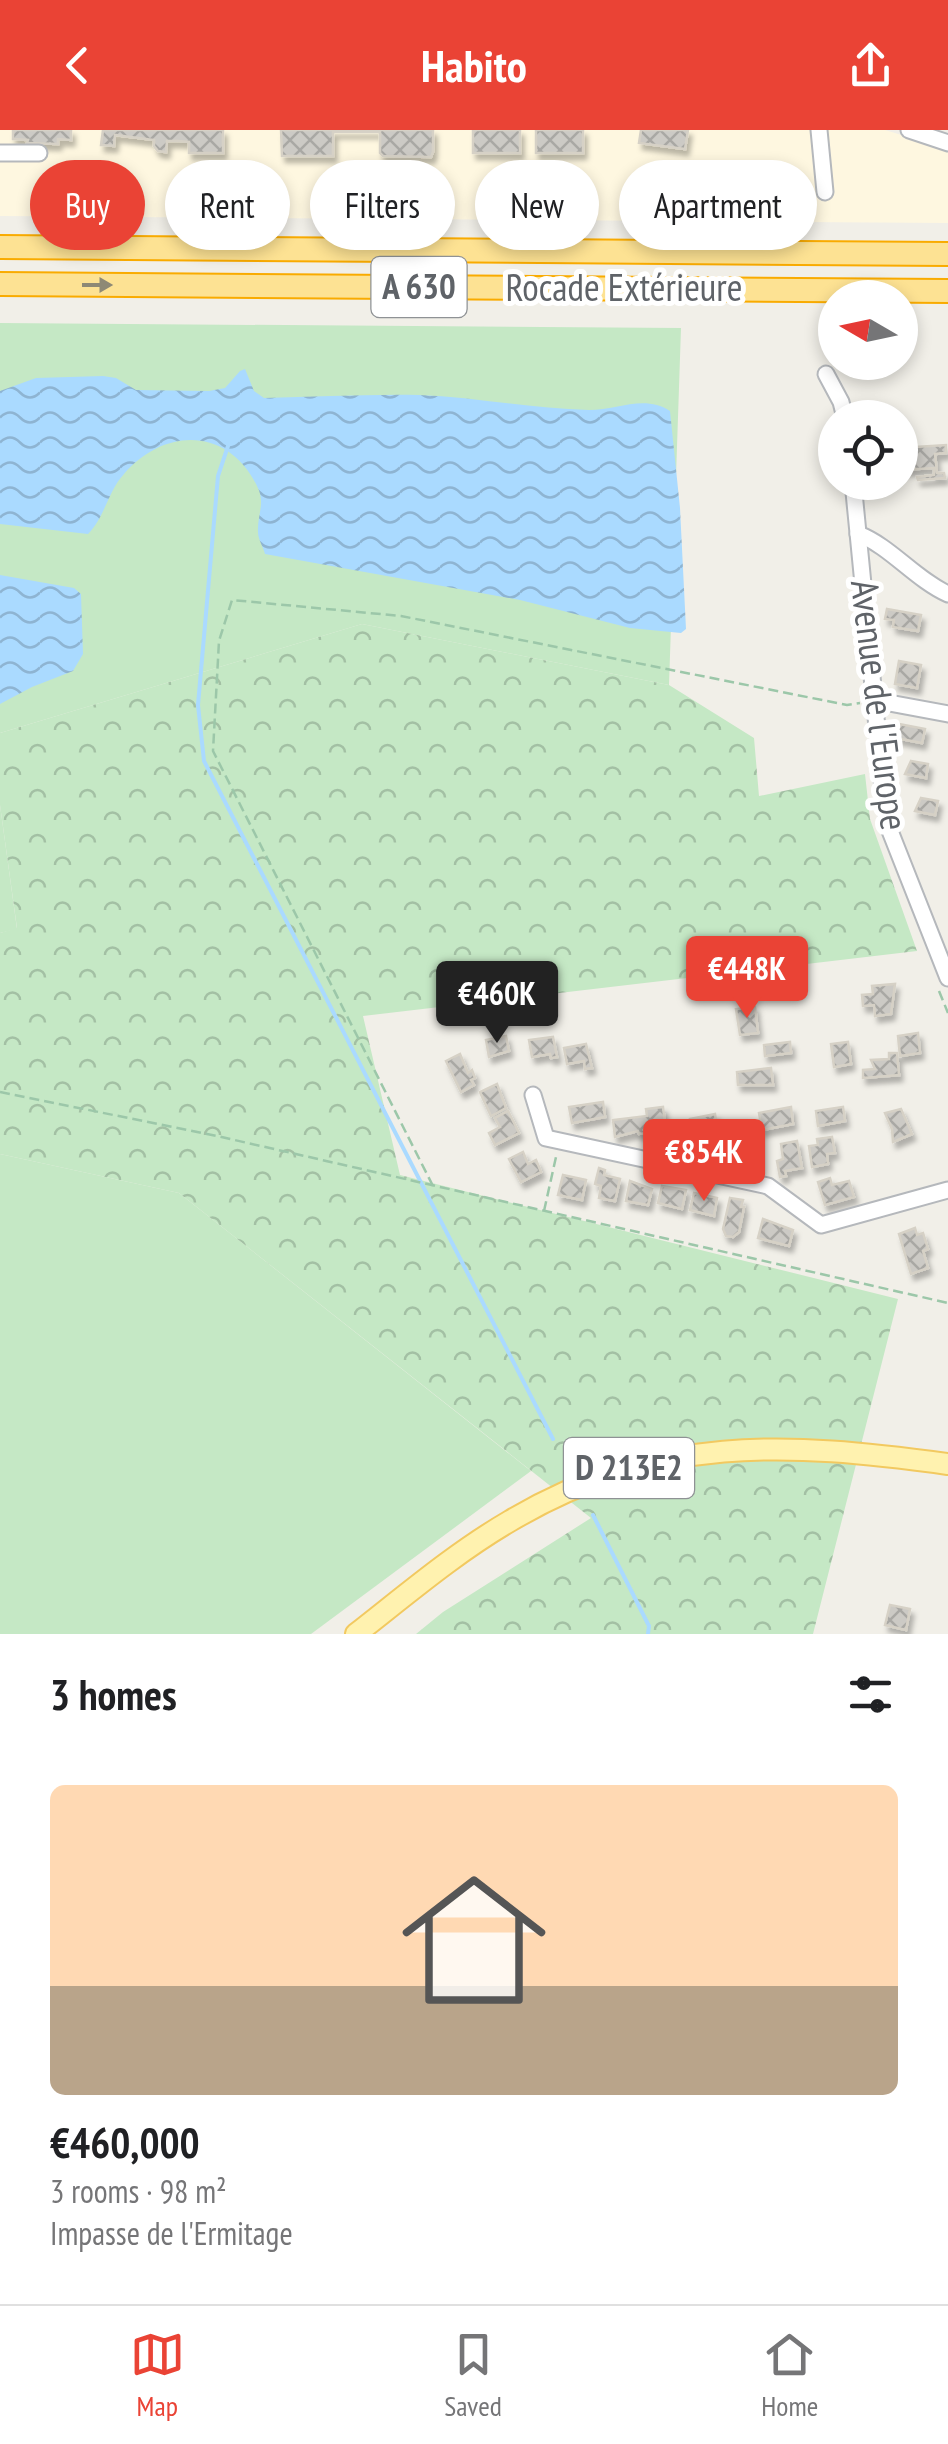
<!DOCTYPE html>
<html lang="en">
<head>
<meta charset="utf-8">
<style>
	body { margin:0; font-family:"PT Sans Narrow",sans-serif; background:#f6f6f6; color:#202124; height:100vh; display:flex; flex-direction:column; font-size:38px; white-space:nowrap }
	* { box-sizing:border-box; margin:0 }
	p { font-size:32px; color:#757577 }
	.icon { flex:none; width:55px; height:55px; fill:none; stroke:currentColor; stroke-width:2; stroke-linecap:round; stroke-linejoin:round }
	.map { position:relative; height:1504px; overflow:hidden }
	.drawer { display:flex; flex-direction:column; background:#fff; flex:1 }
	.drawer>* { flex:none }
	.hud { position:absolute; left:30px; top:30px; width:890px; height:90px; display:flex; gap:20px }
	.needle { width:65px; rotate:279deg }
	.buttons { position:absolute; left:818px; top:150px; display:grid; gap:20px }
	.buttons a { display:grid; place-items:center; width:100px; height:100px; border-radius:50%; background:#fff; box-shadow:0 5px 15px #0003; font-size:50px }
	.price { position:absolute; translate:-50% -85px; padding:0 22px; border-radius:10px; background:#ea4335; color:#fff; font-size:32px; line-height:65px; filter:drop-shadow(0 2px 5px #0008) }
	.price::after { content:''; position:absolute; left:50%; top:60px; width:30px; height:22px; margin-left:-15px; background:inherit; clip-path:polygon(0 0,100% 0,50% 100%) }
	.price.current { background:#222; color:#fff }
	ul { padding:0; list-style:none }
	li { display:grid; align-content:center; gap:20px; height:530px; padding:0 50px }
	li span { display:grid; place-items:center; height:310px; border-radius:15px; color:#555 }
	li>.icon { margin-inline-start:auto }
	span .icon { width:180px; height:180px; fill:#fffc; stroke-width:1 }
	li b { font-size:42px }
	h2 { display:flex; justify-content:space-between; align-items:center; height:120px; padding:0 50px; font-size:42px }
	.chip { padding:0 35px; border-radius:45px; background:#fff; box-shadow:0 5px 15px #0003; font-size:35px; line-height:90px }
	.chip.current { background:#ea4335; color:#fff }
	header { display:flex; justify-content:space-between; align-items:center; height:130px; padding:0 50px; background:#ea4335; color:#fff; font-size:45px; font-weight:700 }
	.tabs { display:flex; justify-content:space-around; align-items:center; height:140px; border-top:2px solid #e0e0e0; background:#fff; font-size:28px; color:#757577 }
	.tabs a { display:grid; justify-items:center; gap:5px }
	.tabs .current { color:#ea4335 }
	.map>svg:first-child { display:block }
	.commercial { fill:#fef7e0 }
	.green { fill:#c5e8c5 }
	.forest { fill:url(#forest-crowns) }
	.water { fill:url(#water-waves) }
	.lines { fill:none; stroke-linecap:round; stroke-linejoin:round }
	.stream { stroke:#aadaff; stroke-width:4 }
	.building { fill:url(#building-cross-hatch); stroke:#d6d1c6; stroke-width:2.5; filter:url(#shadow) }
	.minor-casing { stroke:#b5b8bc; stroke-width:19 }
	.major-casing { stroke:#f2c960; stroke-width:24 }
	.highway-casing { stroke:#f9ab00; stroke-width:26 }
	.path { stroke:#9cc7a9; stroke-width:2.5; stroke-dasharray:10 5; stroke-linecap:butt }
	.minor { stroke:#fff; stroke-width:15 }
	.major { stroke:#fff2af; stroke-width:20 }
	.highway { stroke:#fde293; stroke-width:22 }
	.oneway { fill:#8e8975 }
	.labels { text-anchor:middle; stroke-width:10; stroke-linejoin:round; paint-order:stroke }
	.shield { fill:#fff; stroke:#8f9295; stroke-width:2.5 }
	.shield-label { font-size:35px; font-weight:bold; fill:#5f6368 }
	.street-label { font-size:38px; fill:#5f6368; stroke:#fff }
</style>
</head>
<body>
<header><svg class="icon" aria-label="back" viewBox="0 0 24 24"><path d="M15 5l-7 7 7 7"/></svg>Habito<svg class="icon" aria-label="share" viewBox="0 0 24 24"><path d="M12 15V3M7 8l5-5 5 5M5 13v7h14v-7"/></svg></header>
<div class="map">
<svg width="948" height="1504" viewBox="0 0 948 1504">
	<defs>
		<pattern id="forest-crowns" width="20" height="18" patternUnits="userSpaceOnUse" patternTransform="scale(2.5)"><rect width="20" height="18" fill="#c5e8c5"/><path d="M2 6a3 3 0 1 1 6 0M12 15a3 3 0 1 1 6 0" fill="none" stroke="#a3c0a4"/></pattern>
		<pattern id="water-waves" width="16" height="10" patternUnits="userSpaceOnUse" patternTransform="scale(2.5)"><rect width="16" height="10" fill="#aadaff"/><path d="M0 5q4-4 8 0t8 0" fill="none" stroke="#8eb4d2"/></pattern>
		<pattern id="building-cross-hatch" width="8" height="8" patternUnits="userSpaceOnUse" patternTransform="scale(2.5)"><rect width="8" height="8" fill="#cccac5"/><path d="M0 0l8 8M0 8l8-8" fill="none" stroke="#a9a8a4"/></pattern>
		<filter id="shadow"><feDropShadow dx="3.5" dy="6" stdDeviation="2.5" flood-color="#0004"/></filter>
	</defs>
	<rect width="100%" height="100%" fill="#f1efe8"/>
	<polygon class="commercial" points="0,0 885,0 948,19 948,93 0,86"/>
	<g class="green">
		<polygon points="0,193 681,198 669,555 362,494 0,603"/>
		<polygon points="0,675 17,799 0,803"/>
		<polygon points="0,1024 179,1063 531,1341 311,1504 0,1504"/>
	</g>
	<polygon class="forest" points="362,494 669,555 754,608 759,666 865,644 870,689 917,821 363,886 400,1045 898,1169 813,1504 416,1504 443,1482 591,1388 179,1063 0,1024 0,803 17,798 0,675 0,603"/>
	<g class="water">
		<path d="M245 239 254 261 264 268C316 267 368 264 419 265 476 267 532 279 589 280 617 280 645 264 670 281L680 378 686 499 681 503 630 498 520 470 265 424C263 417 258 409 258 402 257 385 266 373 257 356 228 297 165 297 124 344 108 361 105 387 88 404L0 394V261L36 248 103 246 116 248 136 260 209 261 225 258 240 241Z"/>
		<polygon points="0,445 74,458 81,464 83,524 73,541 32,557 0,574"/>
	</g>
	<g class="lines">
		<g class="stream">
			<polyline points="228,316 218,346 198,575 204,631 553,1309"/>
			<polyline points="593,1385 649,1496 648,1504"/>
		</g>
	</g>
	<g class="building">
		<polygon points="13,0 71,0 71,10 58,9 58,14 27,13 28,10 13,9"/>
		<polygon points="103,0 223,0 223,23 189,23 189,12 178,11 167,11 166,22 158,21 154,16 154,10 115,5 114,16 101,15"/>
		<polygon points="281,0 433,0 433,22 431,27 383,26 380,23 380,2 333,2 333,26 282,26"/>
		<rect x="473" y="0" width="47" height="23"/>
		<rect x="536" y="0" width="47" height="23"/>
		<polygon points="641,0 688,0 685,19 639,13"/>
		<polygon points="946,315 946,323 935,324 937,343 944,343 945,348 918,350 917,347 934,345 934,338 900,340 900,318"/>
		<polygon points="887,479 921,485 918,501 893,497 894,490 885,489"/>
		<polygon points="899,531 921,535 917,558 895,554"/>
		<polygon points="899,594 925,599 922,613 896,608"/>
		<polygon points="911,631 928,634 926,648 905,644"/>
		<polygon points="921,668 938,671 935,685 915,681"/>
		<polygon points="895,854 891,884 875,886 874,875 863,876 862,865 873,864 872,856"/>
		<polygon points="755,877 758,903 740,905 736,879"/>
		<polygon points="918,903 920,923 900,926 898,906"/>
		<polygon points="506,906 509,921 489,927 486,910"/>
		<polygon points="553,907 557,927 551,928 550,924 532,927 529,910"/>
		<polygon points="790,912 791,923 765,926 764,915"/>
		<polygon points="848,912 851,934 834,937 831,914"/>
		<polygon points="586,914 592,938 585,939 584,931 567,934 564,918"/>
		<polygon points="889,923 897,923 899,945 863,948 863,940 875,939 871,930 889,929"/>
		<polygon points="460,924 468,943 472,940 475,948 471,950 474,955 461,962 446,931"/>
		<polygon points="771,938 773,955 738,955 737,942"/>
		<polygon points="497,954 506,978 491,986 480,962"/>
		<polygon points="603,972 605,987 572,993 569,977"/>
		<polygon points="663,977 666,1001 639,1004 638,1001 615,1007 613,990 647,986 646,979"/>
		<polygon points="791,977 793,994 762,1000 759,983"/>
		<polygon points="843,977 845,991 818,996 816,981"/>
		<polygon points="901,979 912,1004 893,1012 892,999 885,983"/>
		<polygon points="508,981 519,1003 495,1015 489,1003 500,997 495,988"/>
		<polygon points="715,984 720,1014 710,1016 708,1003 693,1006 690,989"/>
		<polygon points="743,1002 745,1011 753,1010 756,1028 731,1032 727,1005"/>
		<polygon points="832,1007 835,1023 827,1024 828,1034 812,1037 809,1016 818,1015 817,1009"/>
		<polygon points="797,1011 802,1038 785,1041 786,1046 780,1047 777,1031 783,1029 781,1014"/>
		<polygon points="523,1022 528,1034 536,1030 541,1042 521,1052 509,1029"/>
		<polygon points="599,1038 605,1040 604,1045 620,1049 615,1071 599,1068 601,1056 595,1054"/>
		<polygon points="563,1045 586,1050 582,1070 558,1065"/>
		<polygon points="830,1048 832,1055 849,1051 854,1067 825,1075 818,1052"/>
		<polygon points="630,1051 652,1059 648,1075 626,1071"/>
		<polygon points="662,1056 686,1060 682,1079 658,1073"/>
		<polygon points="694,1063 717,1068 714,1086 690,1080"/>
		<polygon points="730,1068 743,1070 741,1077 744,1077 739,1102 733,1107 726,1106 723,1099"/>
		<polygon points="763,1089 793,1100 789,1116 758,1108"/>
		<polygon points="915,1098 917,1105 923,1103 928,1119 923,1121 928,1138 911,1144 899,1104"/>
		<polygon points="890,1475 910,1479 906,1500 885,1495"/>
	</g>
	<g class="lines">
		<g class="minor-casing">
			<g id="minor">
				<polyline points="819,0 825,62"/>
				<polyline points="909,0 948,13"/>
				<polyline points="0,23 39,23"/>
				<polyline points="826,244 841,272 845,288"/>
				<polyline points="853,352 884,669 890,701 948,848"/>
				<path d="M858 404C890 416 915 449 948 464"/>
				<polyline points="873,570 948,584"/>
				<polyline points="533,965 546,1008 768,1056 821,1095 948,1060"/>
			</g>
		</g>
		<g class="major-casing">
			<path id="major" d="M356 1504C406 1465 455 1423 510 1391 657 1304 786 1312 948 1334"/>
		</g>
		<g class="highway-casing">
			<g id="highway">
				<polyline points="0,117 948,124"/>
				<polyline points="0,154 948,161"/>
			</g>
		</g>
		<g class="path">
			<polyline points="939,861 948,883"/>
			<polyline points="0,962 217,1006 948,1173"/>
			<polyline points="433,1056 213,621 219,511 232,470 401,486 847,575 860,573"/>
			<polyline points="544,1081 556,1027"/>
		</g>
		<use href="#minor" class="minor"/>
		<use href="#major" class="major"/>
		<use href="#highway" class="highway"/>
	</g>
	<defs><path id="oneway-solid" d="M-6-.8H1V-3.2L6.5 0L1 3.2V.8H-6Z" transform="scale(2.5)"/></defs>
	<use class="oneway" href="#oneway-solid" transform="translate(97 155)"/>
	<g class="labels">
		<g class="shield">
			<rect x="371.5" y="127" width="95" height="60" rx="8"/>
			<rect x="564" y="1308" width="130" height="60" rx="8"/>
		</g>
		<g class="shield-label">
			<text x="419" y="169">A 630</text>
			<text x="629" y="1350">D 213E2</text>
		</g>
		<g class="street-label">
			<text x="624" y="171">Rocade Extérieure</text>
			<text transform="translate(879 575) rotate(83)" y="13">Avenue de l'Europe</text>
		</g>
	</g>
</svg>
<div class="buttons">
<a><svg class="needle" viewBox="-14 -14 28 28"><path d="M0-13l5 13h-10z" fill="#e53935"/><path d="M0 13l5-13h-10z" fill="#757577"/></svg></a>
<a><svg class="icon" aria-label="locate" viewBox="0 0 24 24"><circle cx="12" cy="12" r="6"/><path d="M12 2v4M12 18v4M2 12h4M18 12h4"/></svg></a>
</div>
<b class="price" style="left:747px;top:891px">€448K</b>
<b class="price current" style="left:497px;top:916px">€460K</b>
<b class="price" style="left:704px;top:1074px">€854K</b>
<div class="hud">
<a class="chip current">Buy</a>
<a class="chip">Rent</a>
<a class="chip">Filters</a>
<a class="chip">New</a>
<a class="chip">Apartment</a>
</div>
</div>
<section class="drawer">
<h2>3 homes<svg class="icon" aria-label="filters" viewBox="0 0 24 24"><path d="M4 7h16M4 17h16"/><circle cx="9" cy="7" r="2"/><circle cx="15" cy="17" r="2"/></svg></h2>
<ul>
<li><span style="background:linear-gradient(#ffd9b3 65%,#b9a48a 0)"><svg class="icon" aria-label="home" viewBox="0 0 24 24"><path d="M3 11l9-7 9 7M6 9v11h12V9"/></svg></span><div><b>€460,000</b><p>3 rooms · 98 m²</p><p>Impasse de l'Ermitage</p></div></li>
</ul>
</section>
<nav class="tabs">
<a class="current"><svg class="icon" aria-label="map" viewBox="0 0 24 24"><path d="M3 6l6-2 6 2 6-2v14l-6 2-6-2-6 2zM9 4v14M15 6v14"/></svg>Map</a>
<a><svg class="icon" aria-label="saved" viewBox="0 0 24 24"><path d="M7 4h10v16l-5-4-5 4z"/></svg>Saved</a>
<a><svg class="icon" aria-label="home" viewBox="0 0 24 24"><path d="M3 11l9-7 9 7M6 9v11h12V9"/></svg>Home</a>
</nav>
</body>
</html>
